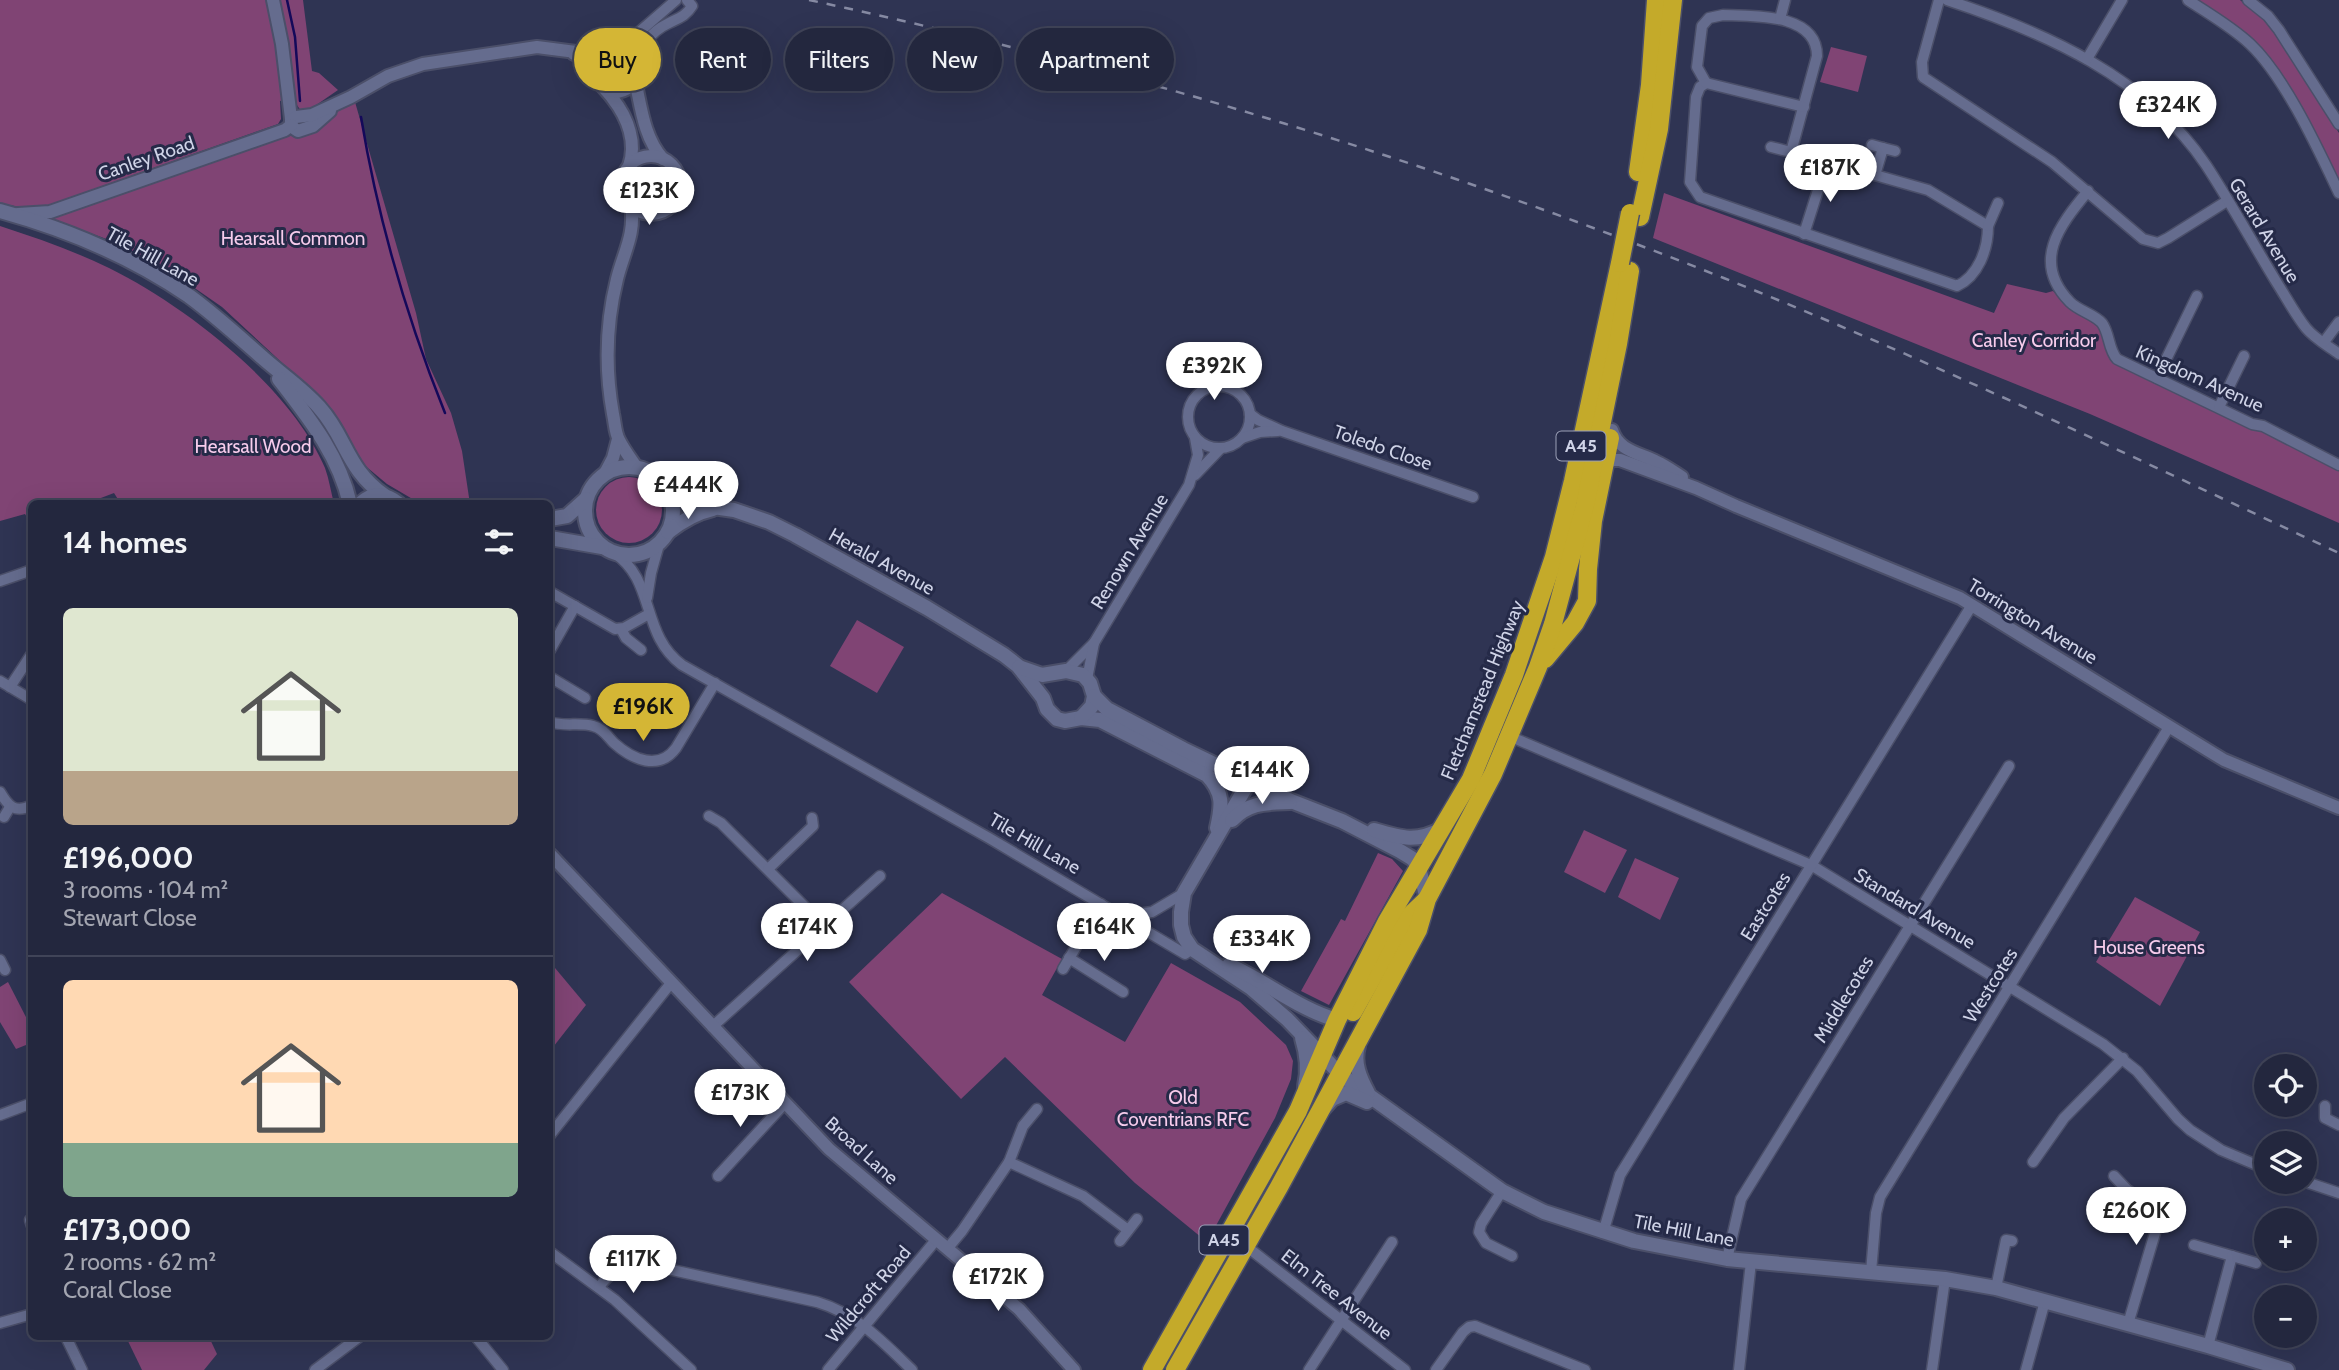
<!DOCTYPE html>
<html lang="en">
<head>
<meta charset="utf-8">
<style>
	body { margin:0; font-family:Cabin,sans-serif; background:#2f3349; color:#f1f3f6; height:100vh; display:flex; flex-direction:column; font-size:26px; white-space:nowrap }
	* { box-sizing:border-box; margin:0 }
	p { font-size:23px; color:#a3a5b0 }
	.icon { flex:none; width:38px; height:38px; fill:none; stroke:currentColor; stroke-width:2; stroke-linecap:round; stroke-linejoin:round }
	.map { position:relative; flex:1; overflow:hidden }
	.details { position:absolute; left:28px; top:500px; width:525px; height:840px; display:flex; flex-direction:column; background:#23273e; border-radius:10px; box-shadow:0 7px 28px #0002,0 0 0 2px #404458 }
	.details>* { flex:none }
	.top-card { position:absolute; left:574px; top:28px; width:665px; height:63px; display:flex; gap:14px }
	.controls { position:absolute; left:2254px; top:1054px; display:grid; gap:14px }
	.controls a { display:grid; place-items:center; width:63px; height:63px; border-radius:50%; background:#23273e; box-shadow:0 7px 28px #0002,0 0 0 2px #404458; font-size:35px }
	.price { position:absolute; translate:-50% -60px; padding:0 16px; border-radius:24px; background:#fff; color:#222; font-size:23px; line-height:46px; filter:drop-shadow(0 2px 4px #0008) }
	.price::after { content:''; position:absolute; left:50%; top:42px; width:21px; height:16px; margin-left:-10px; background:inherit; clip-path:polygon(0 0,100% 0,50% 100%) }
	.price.active { background:#d4b635; color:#111 }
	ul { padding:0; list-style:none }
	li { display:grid; align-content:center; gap:14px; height:371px; padding:0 35px }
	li+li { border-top:2px solid #404458 }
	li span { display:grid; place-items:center; height:217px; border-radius:10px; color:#555 }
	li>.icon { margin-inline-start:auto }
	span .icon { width:126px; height:126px; fill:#fffc; stroke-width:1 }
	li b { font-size:30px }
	h2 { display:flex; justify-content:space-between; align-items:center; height:84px; padding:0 35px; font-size:30px }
	.pill { padding:0 24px; border-radius:32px; background:#23273e; box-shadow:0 7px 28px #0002,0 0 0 2px #404458; font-size:24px; line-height:63px }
	.pill.active { background:#d4b635; color:#111 }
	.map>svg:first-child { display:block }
	.green { fill:#804474 }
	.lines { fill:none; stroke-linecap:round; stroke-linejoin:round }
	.stream { stroke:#14095a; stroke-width:2.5 }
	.minor-casing { stroke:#4b4f69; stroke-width:13 }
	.tertiary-casing { stroke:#4b4f69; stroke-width:16 }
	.secondary-casing { stroke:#4b4f69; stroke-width:18 }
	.trunk-casing { stroke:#4b4f69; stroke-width:21 }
	.minor { stroke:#656c8e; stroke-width:10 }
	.tertiary { stroke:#656c8e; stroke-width:12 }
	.secondary { stroke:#656c8e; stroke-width:14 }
	.trunk { stroke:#c4aa2a; stroke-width:18 }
	.rail { stroke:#868aa3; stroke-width:2.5; stroke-dasharray:9 9; stroke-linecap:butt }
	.trunk-bridge-casing { stroke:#4b4f69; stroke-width:21; stroke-linecap:butt }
	.trunk-bridge { stroke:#c4aa2a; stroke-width:18 }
	.labels { text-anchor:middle; stroke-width:6; stroke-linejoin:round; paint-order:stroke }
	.shield { fill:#252a48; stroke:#9ca0b7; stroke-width:2 }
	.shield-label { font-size:18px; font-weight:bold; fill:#cfd3e7 }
	.street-label { font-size:19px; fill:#cfd3e7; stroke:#252a48 }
	.park-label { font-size:19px; fill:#f7ccec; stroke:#252a48 }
</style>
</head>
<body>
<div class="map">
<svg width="2339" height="1370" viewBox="0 0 2339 1370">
	<rect width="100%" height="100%" fill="#2f3453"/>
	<g class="green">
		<polygon points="0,0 303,0 312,71 319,73 338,90 309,110 301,111 293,99 280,101 281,119 278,124 43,207 29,209 0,203"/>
		<polygon points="2195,0 2240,0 2267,22 2339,133 2339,183 2267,56"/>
		<polygon points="1831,47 1867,56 1858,92 1820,82"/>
		<polygon points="355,102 416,313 426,359 451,413 462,451 470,504 421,504 387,484 363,464 334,417 292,372 222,307 173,273 120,244 52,219 58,215 285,136 309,134 347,104"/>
		<polygon points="1664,193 1994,313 2007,284 2046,293 2053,291 2069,308 2099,327 2110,358 2119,366 2252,428 2262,430 2339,470 2339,523 2090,414 1653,238"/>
		<path d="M0 226C37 238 74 251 109 268 186 306 291 387 325 468 329 479 331 492 334 504H121L114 493 85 504H32L31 524 25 514 0 521Z"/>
		<circle cx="629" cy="510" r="33"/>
		<polygon points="857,620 904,647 877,693 830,666"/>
		<polygon points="1584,830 1627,850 1605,893 1564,872"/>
		<polygon points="1378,853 1392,859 1403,871 1329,1005 1301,991 1341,919 1345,921"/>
		<polygon points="1635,858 1679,878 1660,920 1618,897"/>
		<polygon points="942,893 1062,959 1042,995 1125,1042 1171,963 1240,1002 1286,1045 1293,1061 1291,1079 1275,1118 1207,1242 1135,1183 1005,1057 961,1099 849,982"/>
		<polygon points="2135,897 2200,932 2160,1006 2096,962"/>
		<polygon points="550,962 586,1005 550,1051"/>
		<polygon points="8,982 29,1023 31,1043 16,1049 0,1022 0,987"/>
		<polygon points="126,1337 209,1337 217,1354 204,1370 142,1370"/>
	</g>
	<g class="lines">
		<g class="stream">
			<polyline points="287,0 295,37 300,101"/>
			<path d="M361 117C378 220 406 316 445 413"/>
		</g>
		<g class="minor-casing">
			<g id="minor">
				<polyline points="1939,0 1922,62 1923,77 2052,162 2143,239 2158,243 2168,238 2227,201"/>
				<path d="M1947 0C2044 32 2147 77 2206 165 2231 203 2253 244 2277 283 2286 297 2295 314 2306 328 2314 338 2328 346 2339 354"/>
				<path d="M2188 0C2209 14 2232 27 2250 44 2285 77 2318 149 2339 193"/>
				<polyline points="2248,0 2268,16 2279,30 2339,124"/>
				<path d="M1723 15C1754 16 1817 13 1817 56L1791 152 1826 165 1875 175 1928 190 1988 226C1988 250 1978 276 1957 286L1700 197 1690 182 1696 97 1700 87 1706 83 1697 67 1702 26 1709 18Z"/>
				<polyline points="1780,19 1785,0"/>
				<polyline points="615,53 676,0"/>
				<polyline points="2087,59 2122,0"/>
				<path d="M636 68C641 47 648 33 669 23 679 18 686 16 692 6L687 0"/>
				<polyline points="1706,83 1804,107"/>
				<polyline points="1872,145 1883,148"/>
				<polyline points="1771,147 1791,152"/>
				<polyline points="1875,175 1883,148 1895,151"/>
				<path d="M2088 191C2059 226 2031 262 2070 302 2079 311 2094 314 2102 323 2110 334 2108 349 2117 359L2252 424 2263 426 2339 465"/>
				<polyline points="1988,226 1998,203"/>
				<polyline points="1804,234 1826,165"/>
				<polyline points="2324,342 2339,322"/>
				<polyline points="2157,378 2197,296"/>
				<circle cx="1219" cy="417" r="31"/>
				<polyline points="2219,407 2244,356"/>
				<polyline points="1250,414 1258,420 1282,431 1473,497"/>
				<polyline points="1242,438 1260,432 1278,431"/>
				<polyline points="1195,475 1220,449"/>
				<path d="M614 553C656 580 640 634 682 665L989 838 1185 954 1192 949"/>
				<polyline points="0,581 32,570"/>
				<polyline points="550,592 615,629 624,628 649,614"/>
				<polyline points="647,598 651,573 660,541"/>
				<polyline points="621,629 626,638 641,650"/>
				<polyline points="550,650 575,606"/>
				<polyline points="1066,671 1094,643 1189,485 1198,455 1195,438"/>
				<polyline points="550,677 585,698"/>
				<polyline points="1087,679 1094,643"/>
				<polyline points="0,681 32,700"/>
				<polyline points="10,687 31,655"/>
				<path d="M550 722C564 727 579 722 593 726 603 728 608 737 614 743 633 760 659 771 676 748L715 683"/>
				<polyline points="1509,736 1811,865 2103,1044 2137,1071 2178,1119 2190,1130 2221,1150 2266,1169"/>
				<path d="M0 792C8 806 15 814 32 805"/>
				<polyline points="709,816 721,823 825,927"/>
				<polyline points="4,817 10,807"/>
				<polyline points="768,869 813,826 812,818"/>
				<polyline points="1124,916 1152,912 1184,893"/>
				<polyline points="1069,958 1123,992"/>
				<polyline points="0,960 5,970"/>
				<polyline points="1063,969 1101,904"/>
				<polyline points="712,1027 880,876"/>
				<polyline points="2325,1106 2325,1118 2339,1125"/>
				<polyline points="0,1115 32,1103"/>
				<polyline points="550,1135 671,983"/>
				<polyline points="1009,1162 1023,1126 1037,1109"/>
				<polyline points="2033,1162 2064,1118 2123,1058"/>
				<polyline points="718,1176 785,1103"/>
				<polyline points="2114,1176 2150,1214 2155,1233 2128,1324"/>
				<polyline points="2303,1181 2339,1193"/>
				<polyline points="1502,1191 1481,1224 1479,1232 1486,1243 1512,1256"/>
				<polyline points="2117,1201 2129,1191"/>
				<polyline points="30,1220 32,1226"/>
				<polyline points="1603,1233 1620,1175 1972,605"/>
				<polyline points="1120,1241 1137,1219"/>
				<polyline points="2194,1245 2232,1256 2208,1346"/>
				<polyline points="1246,1246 1405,1370"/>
				<polyline points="947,1249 962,1231 1009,1162 1083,1196 1128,1230"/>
				<polyline points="550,1252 615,1300 691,1370"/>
				<polyline points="2232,1256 2256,1263"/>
				<polyline points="1727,1259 1741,1199 2009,766"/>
				<polyline points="1871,1272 1876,1213 1880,1197 2169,727"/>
				<path d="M599 1287C611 1271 625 1263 645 1264L817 1302C857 1314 883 1342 912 1370"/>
				<polyline points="1996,1288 2006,1240 2012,1241"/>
				<polyline points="0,1323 32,1314"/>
				<polyline points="66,1337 82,1370"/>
				<polyline points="476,1337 503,1370"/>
				<polyline points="315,1370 359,1337"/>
				<polyline points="828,1370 936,1240"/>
				<polyline points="1309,1370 1392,1242"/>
				<polyline points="1436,1370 1463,1332 1469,1327 1475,1326 1585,1370"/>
				<polyline points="1739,1370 1751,1262"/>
				<polyline points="1932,1370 1945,1279"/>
				<polyline points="2026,1370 2045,1301"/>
			</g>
		</g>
		<g class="tertiary-casing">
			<g id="tertiary">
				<polyline points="273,0 282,44 292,127 298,131 313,126 330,111"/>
				<path d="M574 54C588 60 593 69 599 82 603 88 609 93 613 99 628 118 637 143 629 166"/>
				<path d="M598 77 600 63 611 54C640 52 646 86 618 92L606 89"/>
				<path d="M635 80C641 107 644 138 663 159"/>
				<polyline points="291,121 296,117 312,115 351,97 388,76 423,64 537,47 607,56"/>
				<circle cx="651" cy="185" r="29"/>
				<path d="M631 206C636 233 623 254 617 279 606 323 605 370 613 414 615 423 615 433 619 440 624 450 631 459 637 468"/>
				<polyline points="18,214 50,212 285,130 291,125"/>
				<path d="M1612 430C1618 451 1640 453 1657 462 1666 466 1674 472 1682 477"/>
				<polyline points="1605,465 1612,460 1620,460 1696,488 1736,506 1960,598 2224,760 2339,808"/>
				<polyline points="604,475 613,458 618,439"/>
				<polyline points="550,854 829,1149 1019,1309 1074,1370"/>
			</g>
		</g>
		<g class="secondary-casing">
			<g id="secondary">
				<path d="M0 211C66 229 132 257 189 296 215 315 239 337 263 358 281 374 302 388 319 407 347 438 346 469 385 496"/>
				<path d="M279 379C309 418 339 455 350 504"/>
				<circle cx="629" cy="511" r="44"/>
				<path d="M670 495 692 504 734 510 769 522 795 535 927 608 1004 655 1018 666 1043 698 1047 709 1057 719 1065 721 1081 718 1100 720 1207 775C1224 793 1222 806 1217 828"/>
				<path d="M360 504C373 492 386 493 399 504"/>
				<polyline points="550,519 567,516 586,499"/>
				<path d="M668 532C682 521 695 513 713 509"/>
				<polyline points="550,538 602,547"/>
				<polyline points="1019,667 1042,675 1066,671 1083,675 1090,683 1094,696 1092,706 1081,718"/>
				<polyline points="1094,696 1107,709 1183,749 1291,801 1342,821 1400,851 1413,859 1419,868 1427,899"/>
				<polyline points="1250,780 1184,893 1181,912 1181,925 1184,937 1192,949 1251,988 1287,1019 1339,1073 1364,1092 1502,1191 1544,1212 1634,1241 1727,1259 1945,1279 1996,1288 2208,1346 2287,1370"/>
				<path d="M1232 820C1249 802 1266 803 1290 802"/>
				<path d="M1374 830C1401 838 1416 843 1442 829"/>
				<path d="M1229 965C1265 981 1300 1010 1337 1020"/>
				<path d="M1302 1038C1307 1054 1309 1069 1305 1086"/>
				<path d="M1358 1046C1353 1063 1360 1078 1368 1093"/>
				<polyline points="1324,1108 1332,1099 1346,1093 1367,1102"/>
			</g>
		</g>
		<g class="trunk-casing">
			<g id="trunk">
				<polyline points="1638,172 1650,85 1656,0"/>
				<polyline points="1640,217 1659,129 1673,0"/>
				<polyline points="1545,659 1575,623 1587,601 1588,569 1593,521 1610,438"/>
				<polyline points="1353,1012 1405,920 1425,901"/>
				<polyline points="1152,1370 1298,1111 1337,1020 1387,921 1471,779 1514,675 1554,557 1573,481 1620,263"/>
				<polyline points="1175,1370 1279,1187 1418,930 1427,899 1493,774 1538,667 1553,624 1585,505 1618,344 1630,271"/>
			</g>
		</g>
		<use href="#minor" class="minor"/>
		<use href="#tertiary" class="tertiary"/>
		<use href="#secondary" class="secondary"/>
		<use href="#trunk" class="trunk"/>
		<path class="rail" d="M809 0C1132 69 1450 167 1756 291 1953 371 2146 463 2339 553"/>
		<g class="trunk-bridge-casing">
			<polyline id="trunk-bridge" points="1620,263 1630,213"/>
		</g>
		<use href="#trunk-bridge" class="trunk-bridge"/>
	</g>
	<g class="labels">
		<g class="shield">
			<rect x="1556.5" y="431.5" width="49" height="29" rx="5"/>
			<rect x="1199.5" y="1225.5" width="49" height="29" rx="5"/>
		</g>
		<g class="shield-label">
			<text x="1581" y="452">A45</text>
			<text x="1224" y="1246">A45</text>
		</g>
		<g class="street-label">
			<text transform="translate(146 158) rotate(-19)" y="7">Canley Road</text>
			<text transform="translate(2265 230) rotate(59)" y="7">Gerard Avenue</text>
			<text transform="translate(153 256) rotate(29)" y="7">Tile Hill Lane</text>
			<text transform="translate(2200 378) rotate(24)" y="7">Kingdom Avenue</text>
			<text transform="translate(1383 447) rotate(19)" y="7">Toledo Close</text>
			<text transform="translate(1129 551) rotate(-59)" y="7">Renown Avenue</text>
			<text transform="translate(882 561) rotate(29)" y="7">Herald Avenue</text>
			<text transform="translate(2033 621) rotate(31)" y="7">Torrington Avenue</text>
			<text transform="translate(1482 690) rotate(-68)" y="7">Fletchamstead Highway</text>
			<text transform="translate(1035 843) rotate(30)" y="7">Tile Hill Lane</text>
			<text transform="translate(1765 906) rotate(-58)" y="7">Eastcotes</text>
			<text transform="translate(1915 908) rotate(31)" y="7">Standard Avenue</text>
			<text transform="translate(1990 985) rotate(-58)" y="7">Westcotes</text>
			<text transform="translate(1843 999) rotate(-59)" y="7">Middlecotes</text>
			<text transform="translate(862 1150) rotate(42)" y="7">Broad Lane</text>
			<text transform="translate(1684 1230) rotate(11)" y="7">Tile Hill Lane</text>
			<text transform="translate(868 1294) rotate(-50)" y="7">Wildcroft Road</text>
			<text transform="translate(1337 1294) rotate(38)" y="7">Elm Tree Avenue</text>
		</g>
		<g class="park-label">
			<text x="293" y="245">Hearsall Common</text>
			<text x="2034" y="347">Canley Corridor</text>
			<text x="253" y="453">Hearsall Wood</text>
			<text x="2149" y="954">House Greens</text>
			<text x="1183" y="1104">Old<tspan x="1183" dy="22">Coventrians RFC</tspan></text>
		</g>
	</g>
</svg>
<div class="controls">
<a><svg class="icon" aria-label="locate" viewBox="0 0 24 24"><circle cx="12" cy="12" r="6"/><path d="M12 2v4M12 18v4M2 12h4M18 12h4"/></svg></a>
<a><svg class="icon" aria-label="layers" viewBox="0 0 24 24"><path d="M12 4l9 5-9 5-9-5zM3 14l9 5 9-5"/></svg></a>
<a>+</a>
<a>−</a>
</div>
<b class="price" style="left:2168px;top:141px">£324K</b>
<b class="price" style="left:1830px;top:204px">£187K</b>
<b class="price" style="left:649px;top:227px">£123K</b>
<b class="price" style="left:1214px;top:402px">£392K</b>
<b class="price" style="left:688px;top:521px">£444K</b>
<b class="price active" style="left:643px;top:743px">£196K</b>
<b class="price" style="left:1262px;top:806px">£144K</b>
<b class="price" style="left:807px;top:963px">£174K</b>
<b class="price" style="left:1104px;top:963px">£164K</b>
<b class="price" style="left:1262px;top:975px">£334K</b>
<b class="price" style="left:740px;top:1129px">£173K</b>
<b class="price" style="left:2136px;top:1247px">£260K</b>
<b class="price" style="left:633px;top:1295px">£117K</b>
<b class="price" style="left:998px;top:1313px">£172K</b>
<div class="top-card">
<a class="pill active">Buy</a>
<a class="pill">Rent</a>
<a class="pill">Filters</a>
<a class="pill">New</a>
<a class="pill">Apartment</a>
</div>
<section class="details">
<h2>14 homes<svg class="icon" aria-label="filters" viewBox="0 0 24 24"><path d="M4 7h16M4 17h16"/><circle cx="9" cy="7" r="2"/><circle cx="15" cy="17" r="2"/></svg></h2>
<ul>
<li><span style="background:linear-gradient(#dfe7d0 75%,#b9a48a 0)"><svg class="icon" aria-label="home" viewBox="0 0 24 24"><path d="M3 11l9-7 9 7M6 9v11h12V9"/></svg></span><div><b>£196,000</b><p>3 rooms · 104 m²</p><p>Stewart Close</p></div></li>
<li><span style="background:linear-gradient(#ffd9b3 75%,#7fa58c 0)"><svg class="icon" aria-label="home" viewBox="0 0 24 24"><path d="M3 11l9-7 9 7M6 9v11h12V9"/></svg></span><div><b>£173,000</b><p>2 rooms · 62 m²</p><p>Coral Close</p></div></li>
</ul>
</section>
</div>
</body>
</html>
